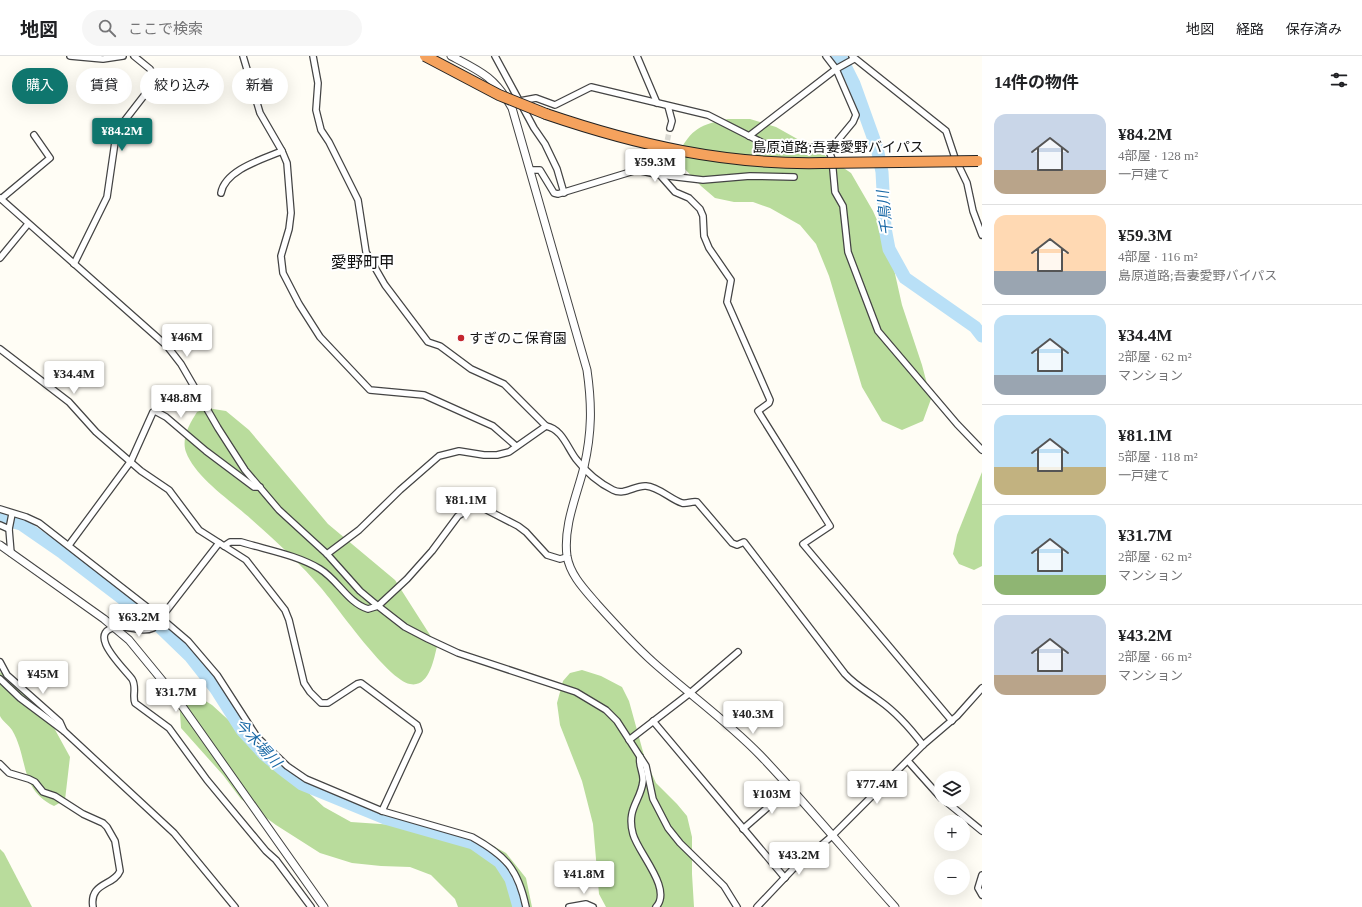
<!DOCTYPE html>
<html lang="ja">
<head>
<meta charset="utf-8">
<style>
	body { margin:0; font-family:"Times New Roman","Noto Sans JP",serif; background:#f6f6f6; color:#202124; height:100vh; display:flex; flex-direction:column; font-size:15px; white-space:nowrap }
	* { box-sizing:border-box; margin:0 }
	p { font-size:13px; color:#757577 }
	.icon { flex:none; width:22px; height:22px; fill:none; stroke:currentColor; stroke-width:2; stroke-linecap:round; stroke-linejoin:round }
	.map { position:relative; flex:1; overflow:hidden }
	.panel { display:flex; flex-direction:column; background:#fff; width:380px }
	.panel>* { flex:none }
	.top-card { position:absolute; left:12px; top:12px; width:380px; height:36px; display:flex; gap:8px }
	.controls { position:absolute; left:934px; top:715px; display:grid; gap:8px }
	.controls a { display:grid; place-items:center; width:36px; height:36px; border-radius:50%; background:#fff; box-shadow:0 4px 16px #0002; font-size:20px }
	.price { position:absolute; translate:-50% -34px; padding:0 9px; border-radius:4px; background:#fff; color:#222; font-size:13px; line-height:26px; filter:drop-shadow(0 1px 2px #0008) }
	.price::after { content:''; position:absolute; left:50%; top:24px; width:12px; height:9px; margin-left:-6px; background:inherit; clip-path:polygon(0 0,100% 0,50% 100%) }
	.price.selected { background:#0f766e; color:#fff }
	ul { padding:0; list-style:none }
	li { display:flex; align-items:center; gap:12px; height:100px; padding:0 12px }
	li+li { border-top:1px solid #e0e0e0 }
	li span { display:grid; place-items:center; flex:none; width:112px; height:80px; border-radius:12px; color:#555 }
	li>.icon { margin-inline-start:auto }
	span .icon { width:48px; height:48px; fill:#fffc; stroke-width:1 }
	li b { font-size:17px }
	h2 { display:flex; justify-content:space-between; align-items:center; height:48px; padding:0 12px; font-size:17px }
	.chip { padding:0 14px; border-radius:18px; background:#fff; box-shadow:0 4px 16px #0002; font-size:14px; line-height:36px }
	.chip.selected { background:#0f766e; color:#fff }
	header { display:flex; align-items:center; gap:24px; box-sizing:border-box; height:56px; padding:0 20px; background:#fff; border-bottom:1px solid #e0e0e0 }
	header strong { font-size:19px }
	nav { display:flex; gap:22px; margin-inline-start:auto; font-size:14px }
	.search { width:280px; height:36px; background:#f6f6f6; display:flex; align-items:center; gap:10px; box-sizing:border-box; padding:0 14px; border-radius:22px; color:#757577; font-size:15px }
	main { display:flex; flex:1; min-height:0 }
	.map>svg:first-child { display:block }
	.forest { fill:#b9dc9c }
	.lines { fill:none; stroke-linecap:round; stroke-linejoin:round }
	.river { stroke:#b9e0f7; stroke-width:13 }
	.minor-tunnel { stroke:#dbdad3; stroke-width:5.5; stroke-dasharray:5.5 3; stroke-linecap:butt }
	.minor-casing { stroke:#444; stroke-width:8 }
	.tertiary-casing { stroke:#444; stroke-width:9 }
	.motorway-casing { stroke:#222; stroke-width:12 }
	.minor { stroke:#fff; stroke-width:5.5 }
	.tertiary { stroke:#fff; stroke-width:7 }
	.motorway { stroke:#f5a25d; stroke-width:10 }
	.motorway-bridge-casing { stroke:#222; stroke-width:12; stroke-linecap:butt }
	.motorway-bridge { stroke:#f5a25d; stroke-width:10 }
	.poi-dot { fill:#c4262e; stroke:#fff; stroke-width:1.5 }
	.labels { text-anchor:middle; stroke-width:4; stroke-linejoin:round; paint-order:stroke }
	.street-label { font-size:14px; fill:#111; stroke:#fff }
	.poi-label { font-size:14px; fill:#111; stroke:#fff; text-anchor:start }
	.water-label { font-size:15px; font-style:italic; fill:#1768a6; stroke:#fff }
	.quarter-label { font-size:16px; fill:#111; stroke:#fff }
</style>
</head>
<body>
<header>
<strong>地図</strong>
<div class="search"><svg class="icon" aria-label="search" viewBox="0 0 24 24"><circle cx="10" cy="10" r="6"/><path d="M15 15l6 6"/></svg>ここで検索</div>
<nav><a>地図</a><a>経路</a><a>保存済み</a></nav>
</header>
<main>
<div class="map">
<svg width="982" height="851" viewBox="0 0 982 851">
	<rect width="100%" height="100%" fill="#fffdf5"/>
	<g class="forest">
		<path d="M728 63H750L776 71 817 94 851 117 873 155 889 191 902 249 922 309 931 343 923 365 902 374 882 365 862 331 829 220 816 188 800 169 770 152 753 146H734L715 142 701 130 682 110 678 98C692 72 700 69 728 63Z"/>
		<path d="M207 352 226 355 249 374 328 468 395 524 437 590C434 603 429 632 410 628 388 624 338 552 322 533 301 508 275 484 251 463 231 445 195 421 186 396 181 382 190 367 197 356Z"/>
		<polygon points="982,416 982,510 974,514 959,508 953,498 957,479"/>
		<polygon points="582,614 601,620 622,631 629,645 645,703 656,727 677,748 687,760 692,781 692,818 694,851 606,851 599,838 593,768 582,725 560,669 557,647 563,625 570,617"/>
		<path d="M0 616 29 637 53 670 70 701 65 744 54 750C19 733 29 703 12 674 9 669 2 665 0 660 0 653 0 625 0 616Z"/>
		<polygon points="186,637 194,638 212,649 324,751 351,766 453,773 475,780 506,797 526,822 532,851 458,851 455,843 431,819 410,811 381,810 352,807 320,797 276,769 241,743 223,719 181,672 179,643"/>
		<polygon points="0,793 4,797 32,851 0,851"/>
	</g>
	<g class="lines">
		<g class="river">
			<polyline points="838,0 842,4 854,28 877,92 882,116 885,172 889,193 905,222 975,271 982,280"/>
			<polyline points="0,462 21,468 63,497 160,571 190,600 216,633 242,674 265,699 281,712 302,728 385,762 473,787 500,806 511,823 519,851"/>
		</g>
		<polyline class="minor-tunnel" points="662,109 670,72"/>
		<g class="minor-casing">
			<g id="minor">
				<polyline points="70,0 103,3 123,0"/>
				<polyline points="243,0 260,57 282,95 287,107 291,157 289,173 281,200 283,217 299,248 320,281 370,334 424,339 493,370 516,390"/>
				<path d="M313 0 318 27 316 54 321 74 329 86 358 144 366 196 385 229 428 286 440 290 471 313 504 328 546 370C562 373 567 391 576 403 586 416 599 427 613 434 624 440 635 429 646 430 659 431 670 443 682 447 687 448 692 445 697 446L732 487 737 489 744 486 845 618C855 629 868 636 880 645 897 657 910 672 923 689"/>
				<polyline points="495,0 534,72 545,88 557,113 564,137"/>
				<polyline points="637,0 657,47"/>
				<polyline points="826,0 836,13 856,59 853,66 829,95"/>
				<polyline points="852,0 946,75 955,102 967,127 973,155 982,179"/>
				<polyline points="520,45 536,42 555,49 591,31 708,59 765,88 785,92 820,91 829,95 832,103 835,136 843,150 848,196 878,275 957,368 982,394"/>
				<polyline points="668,50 672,65 670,72"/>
				<polyline points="749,80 836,13 854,3"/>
				<polyline points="662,109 660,119 675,136 689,142 700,153 703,160 704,180 709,192 731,224 727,246 770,344 769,347 758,355 830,470 803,488 952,665"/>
				<polyline points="530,114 540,114 554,137 558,138 637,114 660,119 703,124 750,120 794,121"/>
				<path d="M221 137C225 114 263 103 282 95"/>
				<polyline points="0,142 167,290 181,308 218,372 245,414 279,454 327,498 360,535 378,550 405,571 428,583 458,597 576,636 606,654 617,665 646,710 653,743 668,772 680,787 724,830 737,851"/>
				<polyline points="1,143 50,102 34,79"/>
				<polyline points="0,202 28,168"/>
				<polyline points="74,208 107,141 116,79 122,68 153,28 153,18 150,13 134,0"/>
				<polyline points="0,293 69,346 96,376 141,415 169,434 199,474 246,504 285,554 289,564 304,627 310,636 321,647 328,647 357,628 361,627 417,669 419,675 382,755"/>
				<path d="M0 453 26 461 39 467 161 562 188 585 217 619 257 681 287 710 306 723 382 755 472 781C506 800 518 813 526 851"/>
				<polyline points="0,469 9,473"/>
				<path d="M219 487 153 572C142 577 130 570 119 571 82 574 125 613 132 623 137 631 132 640 135 647L169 672 207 724 266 795 276 804 311 851"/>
				<polyline points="69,489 131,405 153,356 155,355 166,361 206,395 254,431 260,431"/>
				<path d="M224 490 230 486H241C267 494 297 499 320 513 338 524 348 547 368 553L378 550 407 523 432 495 458 460 471 452H483L518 470 526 476 547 499 560 503 567 501"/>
				<polyline points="11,497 9,473 12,458"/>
				<polyline points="327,498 359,474 400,434 439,400 459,395 484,399 497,399 509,396 546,370"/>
				<polyline points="0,606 7,619 60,666 64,675"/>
				<polyline points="0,623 20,642 64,675 174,777 235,851"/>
				<polyline points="653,665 785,822"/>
				<polyline points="629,684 690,637 738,596"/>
				<path d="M640 701C638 709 644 717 643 725 641 745 626 752 633 778 638 797 673 833 656 851"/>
				<polyline points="908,705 941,742"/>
				<path d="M0 708 9 717 29 723 35 726 43 736 55 740 83 758 103 767 107 771 115 785 120 815C114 830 89 826 93 851"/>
				<polyline points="944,744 982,775"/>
				<polyline points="743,773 790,732"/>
				<polyline points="982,819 978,832 982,839"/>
				<polyline points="569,851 586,848 593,851"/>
				<polyline points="757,851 792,814 832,780 923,689 957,660 982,632"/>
			</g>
		</g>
		<g class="tertiary-casing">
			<g id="tertiary">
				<path d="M451 0C480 15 495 21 512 52L587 314C592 349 592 376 584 411 577 439 563 470 567 500 570 519 585 534 597 548 615 568 633 588 653 606 689 638 727 665 760 699 807 748 850 801 895 851"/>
				<polyline points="0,489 104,563 129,584 175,640 324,851"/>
			</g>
		</g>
		<g class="motorway-casing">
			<path id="motorway" d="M546 58C637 89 725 109 822 107"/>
		</g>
		<use href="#minor" class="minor"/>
		<use href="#tertiary" class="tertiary"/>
		<use href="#motorway" class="motorway"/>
		<g class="motorway-bridge-casing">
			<g id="motorway-bridge">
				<polyline points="425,0 499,39 546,58"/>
				<polyline points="822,107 978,105"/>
			</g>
		</g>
		<use href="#motorway-bridge" class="motorway-bridge"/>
	</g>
	<circle class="poi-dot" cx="461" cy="282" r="4"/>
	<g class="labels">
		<g class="street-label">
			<text x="838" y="96">島原道路;吾妻愛野バイパス</text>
		</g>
		<g class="poi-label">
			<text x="469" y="287">すぎのこ保育園</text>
		</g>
		<g class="water-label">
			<text transform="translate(885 157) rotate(-96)" y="5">千鳥川</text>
			<text transform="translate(258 687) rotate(47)" y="5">今木場川</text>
		</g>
		<g class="quarter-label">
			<text x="363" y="212">愛野町甲</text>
		</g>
	</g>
</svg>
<div class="controls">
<a><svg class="icon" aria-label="layers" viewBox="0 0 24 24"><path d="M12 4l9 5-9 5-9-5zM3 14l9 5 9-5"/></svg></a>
<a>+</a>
<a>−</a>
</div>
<b class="price selected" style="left:122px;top:96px">¥84.2M</b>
<b class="price" style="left:655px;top:127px">¥59.3M</b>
<b class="price" style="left:187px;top:302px">¥46M</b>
<b class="price" style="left:74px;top:339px">¥34.4M</b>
<b class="price" style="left:181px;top:363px">¥48.8M</b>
<b class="price" style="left:466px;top:465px">¥81.1M</b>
<b class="price" style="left:139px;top:582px">¥63.2M</b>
<b class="price" style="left:43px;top:639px">¥45M</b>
<b class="price" style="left:176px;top:657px">¥31.7M</b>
<b class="price" style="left:753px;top:679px">¥40.3M</b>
<b class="price" style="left:877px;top:749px">¥77.4M</b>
<b class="price" style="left:772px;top:759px">¥103M</b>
<b class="price" style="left:799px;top:820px">¥43.2M</b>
<b class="price" style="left:584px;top:839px">¥41.8M</b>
<div class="top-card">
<a class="chip selected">購入</a>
<a class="chip">賃貸</a>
<a class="chip">絞り込み</a>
<a class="chip">新着</a>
</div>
</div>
<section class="panel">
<h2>14件の物件<svg class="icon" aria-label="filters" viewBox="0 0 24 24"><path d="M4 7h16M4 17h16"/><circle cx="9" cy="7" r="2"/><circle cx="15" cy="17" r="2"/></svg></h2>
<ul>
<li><span style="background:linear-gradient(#c9d6e8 70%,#b9a48a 0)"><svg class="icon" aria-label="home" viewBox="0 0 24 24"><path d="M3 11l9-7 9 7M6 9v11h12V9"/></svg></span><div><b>¥84.2M</b><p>4部屋 · 128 m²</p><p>一戸建て</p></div></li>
<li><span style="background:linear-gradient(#ffd9b3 70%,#9aa5b1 0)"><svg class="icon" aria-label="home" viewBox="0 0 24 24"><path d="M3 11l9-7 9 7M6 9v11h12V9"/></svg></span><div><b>¥59.3M</b><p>4部屋 · 116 m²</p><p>島原道路;吾妻愛野バイパス</p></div></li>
<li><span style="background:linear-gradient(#bfe0f5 75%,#9aa5b1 0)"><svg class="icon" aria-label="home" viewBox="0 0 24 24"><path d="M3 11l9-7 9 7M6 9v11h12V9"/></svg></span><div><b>¥34.4M</b><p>2部屋 · 62 m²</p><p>マンション</p></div></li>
<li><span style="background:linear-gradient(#bfe0f5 65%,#c2b280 0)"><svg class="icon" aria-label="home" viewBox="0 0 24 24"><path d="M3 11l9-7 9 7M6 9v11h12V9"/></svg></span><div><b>¥81.1M</b><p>5部屋 · 118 m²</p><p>一戸建て</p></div></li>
<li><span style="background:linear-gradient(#bfe0f5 75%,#8fb573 0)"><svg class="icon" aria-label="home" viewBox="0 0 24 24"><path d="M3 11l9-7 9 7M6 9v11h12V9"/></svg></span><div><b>¥31.7M</b><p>2部屋 · 62 m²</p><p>マンション</p></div></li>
<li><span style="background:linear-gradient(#c9d6e8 75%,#b9a48a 0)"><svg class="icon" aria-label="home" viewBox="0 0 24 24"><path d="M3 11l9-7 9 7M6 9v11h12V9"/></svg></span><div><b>¥43.2M</b><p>2部屋 · 66 m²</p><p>マンション</p></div></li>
</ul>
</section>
</main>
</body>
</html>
